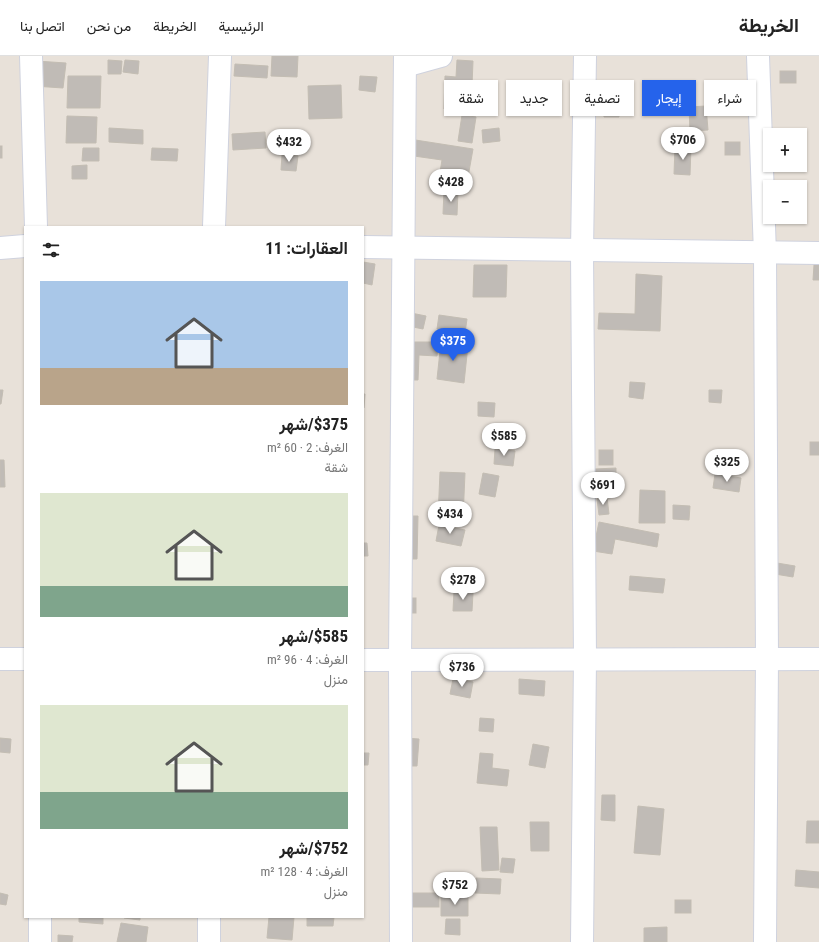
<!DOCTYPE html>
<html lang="ar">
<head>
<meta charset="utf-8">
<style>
	body { margin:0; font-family:"Roboto Condensed",Vazirmatn,sans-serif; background:#f6f6f6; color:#222; direction:rtl; height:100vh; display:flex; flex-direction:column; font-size:15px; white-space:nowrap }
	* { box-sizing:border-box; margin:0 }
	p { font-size:13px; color:#767676 }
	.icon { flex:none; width:22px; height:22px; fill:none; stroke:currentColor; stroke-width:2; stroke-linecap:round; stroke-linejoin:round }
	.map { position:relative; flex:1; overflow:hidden; direction:ltr }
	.details { position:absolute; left:24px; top:170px; width:340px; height:692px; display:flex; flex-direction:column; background:#fff; border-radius:0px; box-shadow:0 1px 3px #0004; direction:rtl }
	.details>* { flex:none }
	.top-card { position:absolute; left:376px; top:24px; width:380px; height:36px; direction:rtl; display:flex; gap:8px }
	.controls { position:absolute; left:763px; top:72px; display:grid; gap:8px }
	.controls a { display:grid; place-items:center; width:44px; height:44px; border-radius:0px; background:#fff; box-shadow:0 1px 3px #0004; font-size:20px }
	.price { position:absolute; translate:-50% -34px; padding:0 9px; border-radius:14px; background:#fff; color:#222; font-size:13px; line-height:26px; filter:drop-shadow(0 1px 2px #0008) }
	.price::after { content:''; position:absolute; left:50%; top:24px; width:12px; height:9px; margin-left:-6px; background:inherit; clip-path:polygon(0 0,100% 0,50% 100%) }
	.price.on { background:#2563eb; color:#fff }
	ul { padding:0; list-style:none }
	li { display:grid; align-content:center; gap:8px; height:212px; padding:0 16px }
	li span { display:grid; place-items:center; height:124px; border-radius:0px; color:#555 }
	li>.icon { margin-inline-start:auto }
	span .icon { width:72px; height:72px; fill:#fffc; stroke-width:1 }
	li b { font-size:17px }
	h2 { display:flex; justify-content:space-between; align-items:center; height:48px; padding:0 16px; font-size:17px }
	.chip { padding:0 14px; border-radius:0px; background:#fff; box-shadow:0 1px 3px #0004; font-size:14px; line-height:36px }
	.chip.on { background:#2563eb; color:#fff }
	header { display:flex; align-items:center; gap:24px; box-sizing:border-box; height:56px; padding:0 20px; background:#fff; border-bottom:1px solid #e0e0e0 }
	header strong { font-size:19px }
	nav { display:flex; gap:22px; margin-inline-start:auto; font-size:14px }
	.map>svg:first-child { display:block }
	.building { fill:#c0bbb6; stroke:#c3bdb3 }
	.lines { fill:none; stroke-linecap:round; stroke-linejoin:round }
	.minor-casing { stroke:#cfd2de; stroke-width:24 }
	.minor { stroke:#fff; stroke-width:22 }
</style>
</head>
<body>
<header>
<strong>الخريطة</strong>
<nav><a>الرئيسية</a><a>الخريطة</a><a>من نحن</a><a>اتصل بنا</a></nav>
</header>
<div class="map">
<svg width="819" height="886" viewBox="0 0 819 886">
	<rect width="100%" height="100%" fill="#e8e1d9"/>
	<g class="building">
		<polygon points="272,0 298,0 297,21 271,20"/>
		<polygon points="108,4 122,5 121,18 108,18"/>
		<polygon points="125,4 139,5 138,18 123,16"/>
		<polygon points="457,4 473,5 471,54 444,53 445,20 456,21"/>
		<polygon points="36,5 66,7 63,32 34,30"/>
		<polygon points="235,8 268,10 267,22 234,20"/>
		<rect x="780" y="15" width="16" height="12"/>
		<polygon points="68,20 101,20 100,52 67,52"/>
		<polygon points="360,20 377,21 375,36 359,34"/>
		<polygon points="341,29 342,62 309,63 308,30"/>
		<polygon points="695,34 695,48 677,48 677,35"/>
		<polygon points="603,37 618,37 619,61 604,61"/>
		<polygon points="706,50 708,74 690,75 689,51"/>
		<polygon points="462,59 476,61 472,87 458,85"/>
		<polygon points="67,60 97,61 96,87 66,87"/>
		<polygon points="109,72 143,74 143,88 109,86"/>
		<polygon points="499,72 500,85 483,87 482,74"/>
		<polygon points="265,76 266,92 233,94 232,78"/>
		<polygon points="409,83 473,93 468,121 440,116 442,104 407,99"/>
		<rect x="725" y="86" width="15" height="13"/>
		<rect x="0" y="90" width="2" height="12"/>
		<polygon points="675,91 691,91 690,119 674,118"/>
		<polygon points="83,92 99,92 99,105 82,105"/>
		<polygon points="152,92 178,93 177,105 151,104"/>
		<polygon points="282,99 298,100 296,115 281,114"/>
		<polygon points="87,109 87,123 72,123 72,110"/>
		<polygon points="444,135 458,135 457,159 443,158"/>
		<polygon points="363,206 375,208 372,229 363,227"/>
		<polygon points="474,209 507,209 506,241 473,241"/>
		<polygon points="814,209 819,209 819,224 813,224"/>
		<polygon points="636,218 662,220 660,275 598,273 599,257 635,258"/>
		<polygon points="411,257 426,260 423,273 408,270"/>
		<polygon points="439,259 467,263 465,277 437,273"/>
		<polygon points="406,286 438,286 437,300 419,299 418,324 406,324"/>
		<polygon points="441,286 468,289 464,327 437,323"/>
		<polygon points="630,326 645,327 643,343 629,341"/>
		<polygon points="0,334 3,334 1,348 0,348"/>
		<polygon points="709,334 722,334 721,347 709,346"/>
		<polygon points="363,338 365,338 364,352 363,352"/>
		<polygon points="478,346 495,347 494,361 478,360"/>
		<rect x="810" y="386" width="9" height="13"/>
		<polygon points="495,393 515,395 513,410 494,408"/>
		<rect x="599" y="394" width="14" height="15"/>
		<polygon points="0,404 4,404 5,431 0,431"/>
		<polygon points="616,412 616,428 596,429 595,413"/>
		<polygon points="440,416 465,417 463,463 438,461"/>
		<polygon points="483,417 499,420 495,441 479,438"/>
		<polygon points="715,418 741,422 739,436 713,432"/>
		<polygon points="640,434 665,435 665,467 639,467"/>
		<polygon points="607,441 609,458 599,459 597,443"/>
		<polygon points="673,449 690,450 689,464 673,463"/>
		<polygon points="402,460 418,460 417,503 402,503"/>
		<polygon points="599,466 659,478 657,491 615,483 612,498 593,495"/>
		<polygon points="439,469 465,474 461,490 436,485"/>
		<polygon points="363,487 367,487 368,500 363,500"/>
		<polygon points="777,507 795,510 793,521 775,518"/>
		<polygon points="630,520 665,523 663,537 629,534"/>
		<polygon points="454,535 473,537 472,555 453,555"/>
		<rect x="402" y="542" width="14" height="15"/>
		<polygon points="453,623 473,626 470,642 450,638"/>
		<polygon points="519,623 545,625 544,640 519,638"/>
		<polygon points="480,662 494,663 493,676 479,675"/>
		<polygon points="0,682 11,683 10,697 0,696"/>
		<polygon points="404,682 419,683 417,710 403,710"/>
		<polygon points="533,688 549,691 545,712 529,709"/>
		<polygon points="363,697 369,697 368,709 363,709"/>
		<polygon points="480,697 493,698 492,712 509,714 507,730 477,727"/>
		<polygon points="602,739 615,739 615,765 601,764"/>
		<polygon points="638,750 664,753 660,799 634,797"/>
		<polygon points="807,765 819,765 819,787 806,787"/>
		<polygon points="530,766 549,766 549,795 531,795"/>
		<polygon points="480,771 497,771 499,814 482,815"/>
		<polygon points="502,802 515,803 513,817 500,816"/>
		<polygon points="796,814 819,816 819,832 795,830"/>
		<polygon points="476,822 501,823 500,838 475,837"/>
		<polygon points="0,837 8,839 6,849 0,848"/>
		<rect x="406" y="837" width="33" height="14"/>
		<polygon points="468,839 468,860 441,860 441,840"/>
		<rect x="675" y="844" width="16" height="13"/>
		<polygon points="79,861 103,861 103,868 79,866"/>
		<polygon points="124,861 140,861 140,864 124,862"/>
		<polygon points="269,861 294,861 292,884 267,882"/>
		<polygon points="307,861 334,861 333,870 307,870"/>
		<polygon points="446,863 460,863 460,879 445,878"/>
		<polygon points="121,867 148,871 146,886 117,886"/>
		<polygon points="667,871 667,886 644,886 644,872"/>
		<polygon points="58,879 73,880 72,886 58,886"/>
	</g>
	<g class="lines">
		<g class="minor-casing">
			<g id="minor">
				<polyline points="31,0 36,171"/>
				<polyline points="758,0 765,198 767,603 765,886"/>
				<polyline points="405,10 441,0"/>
				<polyline points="214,171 220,0"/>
				<polyline points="363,191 819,197"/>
				<polyline points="0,192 25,190"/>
				<polyline points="0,603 25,603"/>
				<polyline points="363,604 819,603"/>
				<polyline points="209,861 209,886"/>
				<polyline points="40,886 40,861"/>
				<polyline points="401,886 400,604 405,0"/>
				<polyline points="582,886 585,603 582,195 585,0"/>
			</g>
		</g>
		<use href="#minor" class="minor"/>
	</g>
</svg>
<div class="controls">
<a>+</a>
<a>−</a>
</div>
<b class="price" style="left:683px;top:105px">$706</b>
<b class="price" style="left:289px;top:107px">$432</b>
<b class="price" style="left:451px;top:147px">$428</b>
<b class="price on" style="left:453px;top:306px">$375</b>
<b class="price" style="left:504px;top:401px">$585</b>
<b class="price" style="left:727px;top:427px">$325</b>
<b class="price" style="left:603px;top:450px">$691</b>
<b class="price" style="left:450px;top:479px">$434</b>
<b class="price" style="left:463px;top:545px">$278</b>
<b class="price" style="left:462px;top:632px">$736</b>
<b class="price" style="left:455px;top:850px">$752</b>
<div class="top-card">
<a class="chip">شراء</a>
<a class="chip on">إيجار</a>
<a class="chip">تصفية</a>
<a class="chip">جديد</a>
<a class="chip">شقة</a>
</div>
<section class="details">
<h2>العقارات: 11<svg class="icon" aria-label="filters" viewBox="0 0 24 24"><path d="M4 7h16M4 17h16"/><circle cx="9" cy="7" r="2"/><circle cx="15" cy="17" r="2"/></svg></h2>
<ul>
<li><span style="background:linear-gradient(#a9c7e8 70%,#b9a48a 0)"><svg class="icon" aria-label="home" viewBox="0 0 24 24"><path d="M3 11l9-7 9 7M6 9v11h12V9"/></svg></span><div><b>$375/شهر</b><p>الغرف: 2 · 60 m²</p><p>شقة</p></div></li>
<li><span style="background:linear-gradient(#dfe7d0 75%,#7fa58c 0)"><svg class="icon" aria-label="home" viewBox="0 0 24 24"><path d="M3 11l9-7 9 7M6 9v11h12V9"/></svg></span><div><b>$585/شهر</b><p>الغرف: 4 · 96 m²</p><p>منزل</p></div></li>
<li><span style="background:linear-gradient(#dfe7d0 70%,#7fa58c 0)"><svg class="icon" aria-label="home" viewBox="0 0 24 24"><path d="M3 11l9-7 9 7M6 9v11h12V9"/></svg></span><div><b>$752/شهر</b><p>الغرف: 4 · 128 m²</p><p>منزل</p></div></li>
</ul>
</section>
</div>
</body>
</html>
